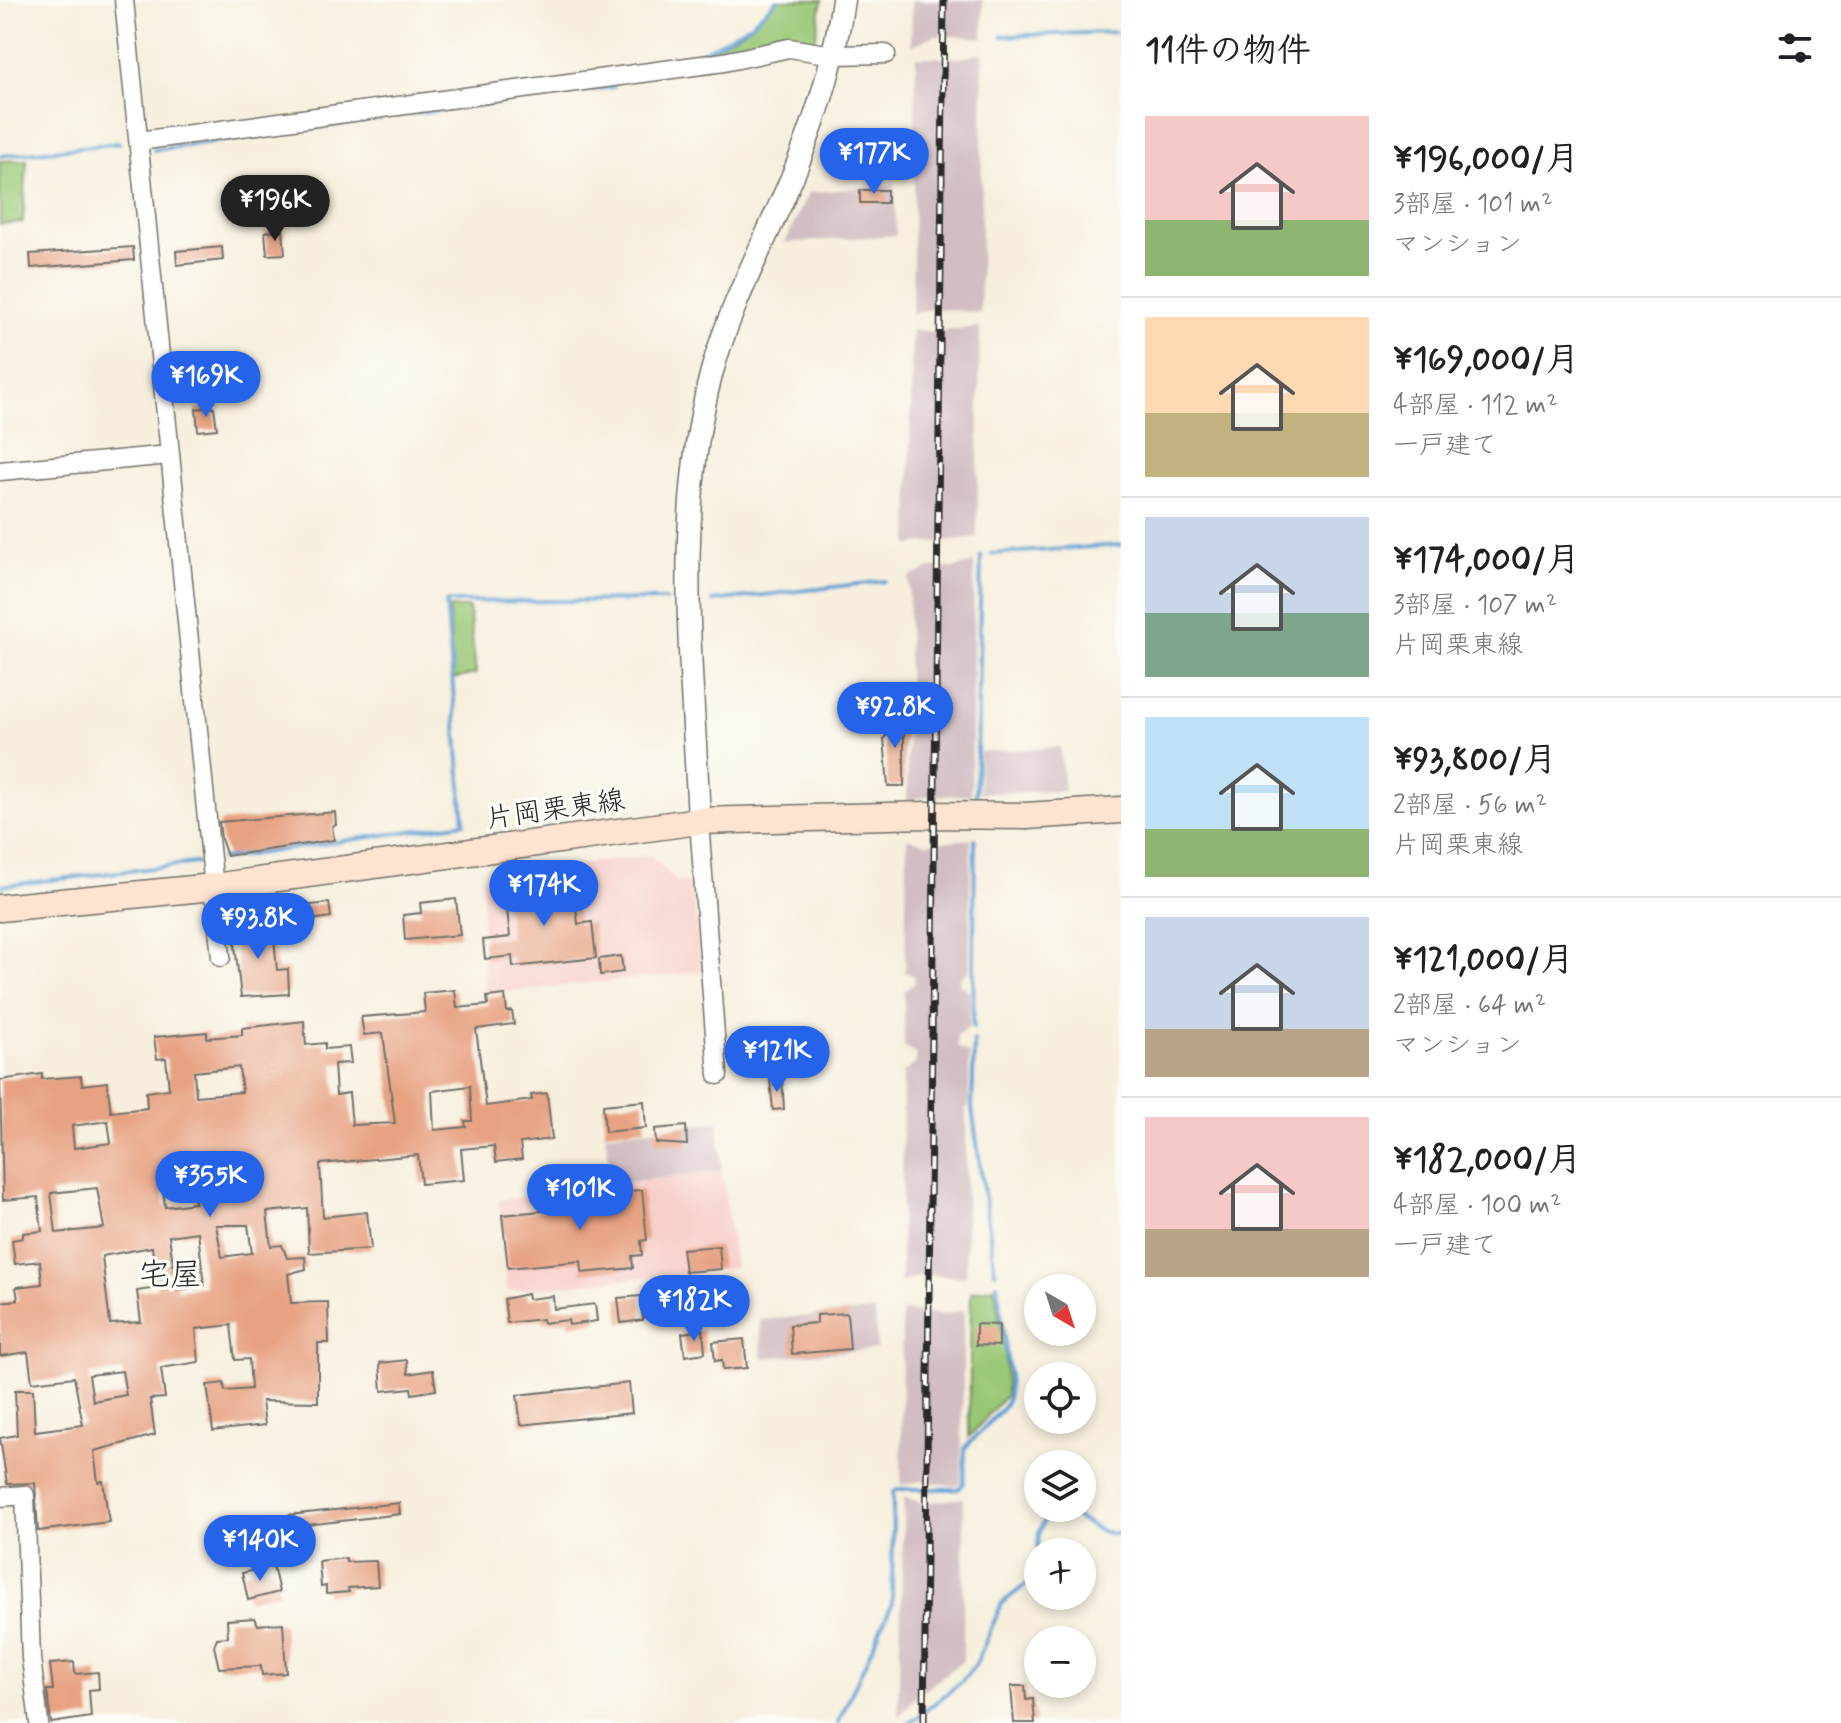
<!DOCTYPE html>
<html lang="ja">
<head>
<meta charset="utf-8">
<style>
	body { margin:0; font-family:Mynerve,"Klee One",sans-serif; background:#f2f2f2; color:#202124; height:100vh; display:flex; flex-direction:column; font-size:30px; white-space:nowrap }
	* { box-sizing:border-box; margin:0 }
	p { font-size:26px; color:#757577 }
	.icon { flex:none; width:44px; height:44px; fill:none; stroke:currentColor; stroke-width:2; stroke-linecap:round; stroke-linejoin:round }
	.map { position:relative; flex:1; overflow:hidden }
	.panel { display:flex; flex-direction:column; background:#fff; width:720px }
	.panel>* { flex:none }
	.needle { width:52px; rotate:141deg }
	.buttons { position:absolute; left:1024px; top:1274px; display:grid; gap:16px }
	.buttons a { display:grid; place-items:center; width:72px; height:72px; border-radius:50%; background:#fff; box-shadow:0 4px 12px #0003; font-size:40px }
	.price { position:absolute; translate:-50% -68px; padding:0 18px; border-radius:28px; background:#2563eb; color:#fff; font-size:26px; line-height:52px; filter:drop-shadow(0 2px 4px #0008) }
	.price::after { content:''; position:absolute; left:50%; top:48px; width:24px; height:18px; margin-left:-12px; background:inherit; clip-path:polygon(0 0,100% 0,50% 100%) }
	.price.active { background:#222; color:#fff }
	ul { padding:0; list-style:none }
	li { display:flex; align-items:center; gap:24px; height:200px; padding:0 24px }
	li+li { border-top:2px solid #e0e0e0 }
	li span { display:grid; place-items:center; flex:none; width:224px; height:160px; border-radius:0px; color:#555 }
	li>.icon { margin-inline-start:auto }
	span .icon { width:96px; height:96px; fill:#fffc; stroke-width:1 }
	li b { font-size:34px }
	h2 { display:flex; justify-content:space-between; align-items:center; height:96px; padding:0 24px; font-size:34px }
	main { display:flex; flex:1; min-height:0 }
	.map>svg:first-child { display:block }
	.built { fill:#f7d0ca }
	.industrial { fill:#d2bec2 }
	.green { fill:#99c775; stroke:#627950; stroke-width:2 }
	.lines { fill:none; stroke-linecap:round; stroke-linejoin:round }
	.stream { stroke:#629fd3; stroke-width:4 }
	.building { fill:#e7a282; fill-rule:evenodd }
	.minor-casing { stroke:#727069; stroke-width:21 }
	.tertiary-casing { stroke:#727069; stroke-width:25 }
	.secondary-casing { stroke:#727069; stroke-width:29 }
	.minor { stroke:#fff; stroke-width:18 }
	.tertiary { stroke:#fff; stroke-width:22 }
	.secondary { stroke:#fde4d1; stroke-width:26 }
	.rail-casing { stroke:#2b2b2b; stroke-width:7 }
	.rail { stroke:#fdfcf7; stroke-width:4; stroke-dasharray:12; stroke-linecap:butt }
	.labels { text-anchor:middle; stroke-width:7; stroke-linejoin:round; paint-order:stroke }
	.street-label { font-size:28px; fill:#2b2b2b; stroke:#fdfcf7 }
	.quarter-label { font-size:32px; fill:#2b2b2b; stroke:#fdfcf7 }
</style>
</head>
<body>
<main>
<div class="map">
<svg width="1121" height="1723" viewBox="0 0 1121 1723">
	<rect width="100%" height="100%" fill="#fdfcf7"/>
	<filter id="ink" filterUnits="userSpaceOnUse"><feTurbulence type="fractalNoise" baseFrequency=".0125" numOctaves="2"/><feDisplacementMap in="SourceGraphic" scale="16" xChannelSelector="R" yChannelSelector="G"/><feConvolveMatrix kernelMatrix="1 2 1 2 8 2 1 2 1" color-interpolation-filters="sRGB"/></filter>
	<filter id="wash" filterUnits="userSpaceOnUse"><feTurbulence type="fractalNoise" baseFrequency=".006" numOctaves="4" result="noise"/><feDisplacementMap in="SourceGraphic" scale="32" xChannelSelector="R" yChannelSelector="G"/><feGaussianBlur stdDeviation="1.8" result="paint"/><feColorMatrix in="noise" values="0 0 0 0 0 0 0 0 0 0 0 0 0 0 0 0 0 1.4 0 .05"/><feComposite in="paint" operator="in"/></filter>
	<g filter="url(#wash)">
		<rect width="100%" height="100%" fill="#f6efdd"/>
		<g class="built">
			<polygon points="649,855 678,882 691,882 702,972 484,994 482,878"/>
			<polygon points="722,1171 735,1268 507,1291 499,1200"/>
		</g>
		<g class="industrial">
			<polygon points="912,0 983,0 983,38 935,35 911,46"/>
			<polygon points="983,53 980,313 933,308 912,314 916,57 961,58"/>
			<polygon points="894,184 896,235 785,243 808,193"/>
			<polygon points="980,327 977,537 909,545 912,330 933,332"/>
			<polygon points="974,563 971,795 927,796 907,802 909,577 931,568 954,568"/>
			<polygon points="1060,747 1064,791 980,793 980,752"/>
			<polygon points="907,838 927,843 971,839 969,971 960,977 959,983 970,992 970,1026 957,1036 958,1047 969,1054 969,1105 966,1108 966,1277 923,1275 901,1282 903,1073 916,1063 916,1054 904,1046 904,991 915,983 914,976 905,972"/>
			<polygon points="718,1122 722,1171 612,1184 605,1134"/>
			<polygon points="964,1309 961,1482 957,1486 922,1481 901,1485 902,1311 945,1315"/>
			<polygon points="875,1311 877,1349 762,1358 760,1320"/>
			<polygon points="904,1497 922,1503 964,1498 963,1660 917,1696 898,1717"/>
		</g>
		<g class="green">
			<polygon points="779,0 822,0 815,42 799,41 694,59 742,32"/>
			<polygon points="27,160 23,222 0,224 0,161"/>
			<polygon points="449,608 469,608 476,674 453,679"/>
			<polygon points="994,1287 1005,1350 1006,1395 969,1437 971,1292"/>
		</g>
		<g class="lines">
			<g class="stream">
				<polyline points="1002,36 1116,32"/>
				<polyline points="694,57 750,25 777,0"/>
				<polyline points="396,116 614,87"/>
				<polyline points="154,150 379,119"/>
				<polyline points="0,156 119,143"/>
				<polyline points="991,554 1121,545"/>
				<polyline points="713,601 885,581"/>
				<polyline points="976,799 981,556"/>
				<polyline points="222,859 464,823 446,602 666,600"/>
				<polyline points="0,886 196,863"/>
				<polyline points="973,1027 975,839"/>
				<polyline points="974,1041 972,1108 995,1272"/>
				<path d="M1057 1510C1084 1516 1091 1534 1121 1534"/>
				<polyline points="838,1723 892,1604 893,1492 897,1489 959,1489 964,1483 965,1448 1003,1408 1008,1398 1009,1373 997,1284"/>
				<polyline points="910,1723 961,1682 976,1664 1002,1603 1036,1577 1039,1532 1046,1516"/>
			</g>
		</g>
		<g id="blocks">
			<g class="building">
				<rect x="860" y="190" width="27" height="13"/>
				<polygon points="283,230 285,254 267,255 265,232"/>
				<polygon points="133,247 134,260 31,268 30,254"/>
				<polygon points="222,247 223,260 177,265 176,251"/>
				<polygon points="214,407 217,429 198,431 196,409"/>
				<polygon points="904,710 904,786 888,786 884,738 890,731 890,711"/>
				<polygon points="335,812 336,825 332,826 334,840 227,856 221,839 219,822"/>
				<polygon points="573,878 578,924 592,922 596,958 513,967 512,956 485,959 483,940 510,937 505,891 550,887 549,881"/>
				<polygon points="456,899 460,935 405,940 403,915 421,913 420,903"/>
				<polygon points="329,903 331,917 305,921 303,906"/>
				<polygon points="256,917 257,930 273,928 277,970 288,969 289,994 241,997 232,919"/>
				<polygon points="621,956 623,972 600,975 599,959"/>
				<path d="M455 990 457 1008 488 1005 487 997 505 995 507 1012 512 1011 514 1024 476 1029 486 1106 532 1100 531 1095 547 1093 552 1139 520 1143 522 1159 496 1162 494 1146 461 1149 464 1180 421 1184 418 1155 320 1164 323 1217 367 1212 371 1249 309 1253 307 1208 267 1212 271 1246 282 1245 287 1258 305 1257 306 1269 288 1274 291 1303 328 1302 329 1343H318V1402L262 1401 265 1425 213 1431 207 1385 224 1383 225 1391 251 1389 249 1359 235 1360 231 1325 196 1329 199 1362 161 1368 165 1398 150 1399 155 1435 94 1451 98 1482 103 1481 109 1522 38 1531 35 1483 7 1484 0 1438 17 1435 15 1390H33L35 1431 83 1425 74 1377 32 1382 28 1352 0 1356V1302L18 1300 16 1287 42 1284 40 1261 15 1264 12 1240 23 1238V1233L42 1231 38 1197 3 1200 0 1080 42 1074V1079L81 1076 82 1085 107 1082 111 1112 147 1108 146 1092 169 1089 166 1058 157 1059 154 1037 207 1032V1038L242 1035V1028L304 1021 306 1045 325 1043V1049L349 1047 351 1063 334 1064 336 1095 349 1093 352 1125 395 1123 383 1033 364 1035 361 1017 425 1012 423 993ZM239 1067 242 1092 196 1096 194 1072ZM470 1086 472 1121H465L466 1127 434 1130 432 1091ZM108 1121 111 1143 74 1148 72 1126ZM192 1177 195 1203 165 1207 162 1180ZM97 1188 104 1228 56 1233 51 1193ZM216 1225H248L252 1253 222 1257ZM198 1232 204 1286 177 1290 169 1236ZM152 1247 157 1288 137 1291 141 1322 110 1324 102 1256ZM122 1371 126 1395 93 1401 89 1375Z"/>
				<polygon points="782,1078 784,1109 773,1110 770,1079"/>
				<polygon points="644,1101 646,1128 605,1132 603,1105"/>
				<polygon points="686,1126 687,1145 656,1143 655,1129"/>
				<polygon points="626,1186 626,1191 642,1190 647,1240 641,1241 642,1255 632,1256 633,1268 582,1273 581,1261 508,1268 502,1215 580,1207 579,1191"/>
				<polygon points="719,1246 721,1269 685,1272 682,1249"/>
				<polygon points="527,1294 528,1299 553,1296 554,1309 595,1304 597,1321 569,1325 568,1320 543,1323 542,1319 507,1323 504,1299"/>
				<polygon points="641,1296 643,1320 621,1323 618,1298"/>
				<polygon points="847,1313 850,1349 792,1354 790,1325 817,1323 817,1315"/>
				<polygon points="976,1324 999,1325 999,1346 976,1345"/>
				<polygon points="703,1330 705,1353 685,1356 682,1333"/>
				<polygon points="744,1339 747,1368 723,1370 722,1360 715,1361 713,1342"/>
				<polygon points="407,1360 408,1374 433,1370 436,1390 412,1394 411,1388 382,1391 380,1363"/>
				<polygon points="629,1383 632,1413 521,1425 517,1395"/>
				<polygon points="399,1503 400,1514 290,1527 289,1515"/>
				<polygon points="346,1558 346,1562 376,1561 378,1586 348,1588 349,1592 326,1594 326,1586 321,1587 319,1561"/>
				<polygon points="273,1566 279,1592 248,1600 242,1573"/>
				<polygon points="255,1618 258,1625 283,1623 286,1673 262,1675 261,1666 219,1668 214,1646 217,1638 228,1637 227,1620"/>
				<polygon points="74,1662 75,1674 98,1672 99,1689 89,1690 91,1717 51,1723 47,1690 53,1690 50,1664"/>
				<polygon points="1011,1686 1025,1686 1026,1700 1033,1699 1035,1723 1014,1723"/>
			</g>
		</g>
	</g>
	<g filter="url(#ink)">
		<use href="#blocks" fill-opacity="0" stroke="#727069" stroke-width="2"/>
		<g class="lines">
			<g class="minor-casing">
				<g id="minor">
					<polyline points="124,0 221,957"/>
					<polyline points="139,141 724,62 789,48 833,55 886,54"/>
					<polyline points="0,471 170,455"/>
					<polyline points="699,821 718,1075"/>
					<polyline points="0,1497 25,1495 31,1658 39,1723"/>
				</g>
			</g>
			<g class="tertiary-casing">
				<path id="tertiary" d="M699 821C693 673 673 520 711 375 730 303 768 237 796 168 818 114 835 58 843 0"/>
			</g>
			<g class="secondary-casing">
				<polyline id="secondary" points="0,908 213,887 699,821 926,815 1026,816 1121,810"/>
			</g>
			<use href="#minor" class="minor"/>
			<use href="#tertiary" class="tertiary"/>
			<use href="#secondary" class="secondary"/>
			<g class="rail-casing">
				<polyline id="rail" points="924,1723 944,0"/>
			</g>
			<use href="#rail" class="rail"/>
		</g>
	</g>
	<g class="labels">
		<g class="street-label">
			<text transform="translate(555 808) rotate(-8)" y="10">片岡栗東線</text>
		</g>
		<g class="quarter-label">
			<text x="170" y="1285">宅屋</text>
		</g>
	</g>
</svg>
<div class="buttons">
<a><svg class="needle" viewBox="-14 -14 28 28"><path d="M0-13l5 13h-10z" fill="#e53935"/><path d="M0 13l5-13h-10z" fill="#757577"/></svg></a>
<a><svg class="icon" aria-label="locate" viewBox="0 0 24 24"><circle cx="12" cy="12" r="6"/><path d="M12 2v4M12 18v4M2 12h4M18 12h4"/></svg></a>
<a><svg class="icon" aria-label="layers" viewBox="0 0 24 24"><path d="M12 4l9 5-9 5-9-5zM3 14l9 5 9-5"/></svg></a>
<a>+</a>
<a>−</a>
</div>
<b class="price" style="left:874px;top:196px">¥177K</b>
<b class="price active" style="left:275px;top:243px">¥196K</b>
<b class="price" style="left:206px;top:419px">¥169K</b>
<b class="price" style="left:895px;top:750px">¥92.8K</b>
<b class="price" style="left:544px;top:928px">¥174K</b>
<b class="price" style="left:258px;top:961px">¥93.8K</b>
<b class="price" style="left:777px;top:1094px">¥121K</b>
<b class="price" style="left:210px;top:1219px">¥355K</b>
<b class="price" style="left:580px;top:1232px">¥101K</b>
<b class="price" style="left:694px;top:1343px">¥182K</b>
<b class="price" style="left:260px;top:1583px">¥140K</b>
</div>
<section class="panel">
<h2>11件の物件<svg class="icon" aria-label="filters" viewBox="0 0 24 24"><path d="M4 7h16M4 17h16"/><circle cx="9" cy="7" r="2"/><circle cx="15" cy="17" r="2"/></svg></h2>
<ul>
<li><span style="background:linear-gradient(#f6c9c9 65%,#8fb573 0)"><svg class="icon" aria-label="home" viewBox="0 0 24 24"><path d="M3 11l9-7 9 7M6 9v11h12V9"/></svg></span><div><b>¥196,000/月</b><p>3部屋 · 101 m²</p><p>マンション</p></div></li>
<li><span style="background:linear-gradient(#ffd9b3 60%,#c2b280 0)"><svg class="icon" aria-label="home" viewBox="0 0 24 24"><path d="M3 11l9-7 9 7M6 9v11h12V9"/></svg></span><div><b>¥169,000/月</b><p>4部屋 · 112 m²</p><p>一戸建て</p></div></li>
<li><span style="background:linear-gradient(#c9d6e8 60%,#7fa58c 0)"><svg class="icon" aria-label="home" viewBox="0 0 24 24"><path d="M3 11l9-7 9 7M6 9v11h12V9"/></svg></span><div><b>¥174,000/月</b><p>3部屋 · 107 m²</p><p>片岡栗東線</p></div></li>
<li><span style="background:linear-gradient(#bfe0f5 70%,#8fb573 0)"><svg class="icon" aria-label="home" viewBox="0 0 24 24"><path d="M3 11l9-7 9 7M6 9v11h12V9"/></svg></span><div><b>¥93,800/月</b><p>2部屋 · 56 m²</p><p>片岡栗東線</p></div></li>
<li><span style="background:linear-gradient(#c9d6e8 70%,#b9a48a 0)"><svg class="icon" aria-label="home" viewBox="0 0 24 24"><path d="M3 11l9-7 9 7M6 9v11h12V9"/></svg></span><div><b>¥121,000/月</b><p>2部屋 · 64 m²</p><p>マンション</p></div></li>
<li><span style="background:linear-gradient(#f6c9c9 70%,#b9a48a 0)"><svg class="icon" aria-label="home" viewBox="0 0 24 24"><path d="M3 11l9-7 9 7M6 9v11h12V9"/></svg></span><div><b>¥182,000/月</b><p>4部屋 · 100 m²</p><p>一戸建て</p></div></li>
</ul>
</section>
</main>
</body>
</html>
